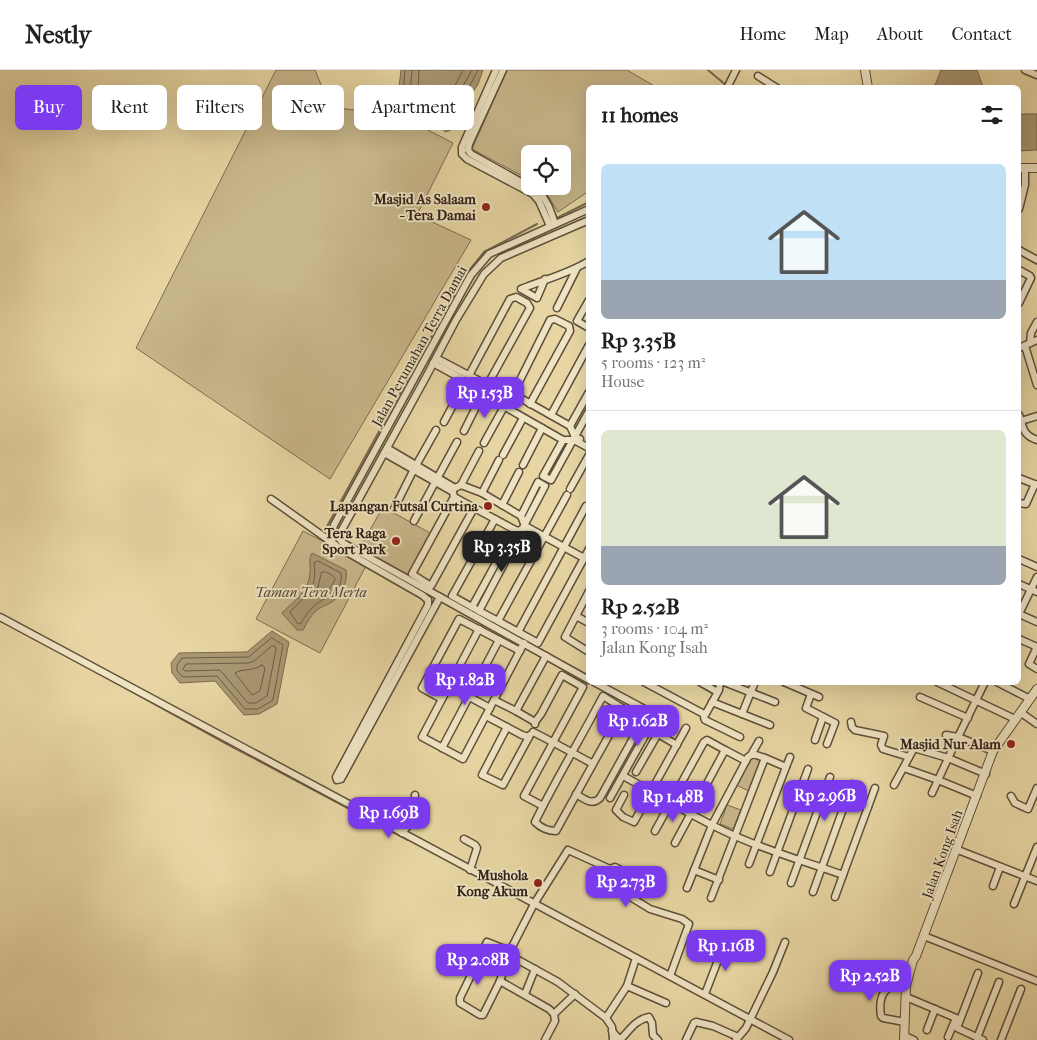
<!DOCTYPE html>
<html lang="en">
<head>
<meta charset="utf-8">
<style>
	body { margin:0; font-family:"IM FELL French Canon",serif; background:#f2f2f2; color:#202124; height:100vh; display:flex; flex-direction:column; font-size:19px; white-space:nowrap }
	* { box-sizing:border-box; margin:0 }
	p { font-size:16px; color:#757577 }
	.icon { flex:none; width:28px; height:28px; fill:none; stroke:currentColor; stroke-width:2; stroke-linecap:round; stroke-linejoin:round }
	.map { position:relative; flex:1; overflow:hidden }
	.details { position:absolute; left:586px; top:15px; width:435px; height:600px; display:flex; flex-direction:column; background:#fff; border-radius:8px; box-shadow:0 5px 20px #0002 }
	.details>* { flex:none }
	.top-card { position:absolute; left:15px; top:15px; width:475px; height:45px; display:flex; gap:10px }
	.fabs { position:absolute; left:521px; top:75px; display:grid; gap:10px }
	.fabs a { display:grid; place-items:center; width:50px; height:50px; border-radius:8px; background:#fff; box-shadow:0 5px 20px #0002; font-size:25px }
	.price { position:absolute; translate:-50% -42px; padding:0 11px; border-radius:10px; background:#7c3aed; color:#fff; font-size:16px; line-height:32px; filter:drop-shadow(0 1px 2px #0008) }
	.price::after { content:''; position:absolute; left:50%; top:30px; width:15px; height:11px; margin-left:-8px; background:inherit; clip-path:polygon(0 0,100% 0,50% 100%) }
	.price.selected { background:#222; color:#fff }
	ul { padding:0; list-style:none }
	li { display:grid; align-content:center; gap:10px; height:265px; padding:0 15px }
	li+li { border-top:1px solid #e0e0e0 }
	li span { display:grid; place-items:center; height:155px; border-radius:8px; color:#555 }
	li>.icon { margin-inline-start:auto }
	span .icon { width:90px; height:90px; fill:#fffc; stroke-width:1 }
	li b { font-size:21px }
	h2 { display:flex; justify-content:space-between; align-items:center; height:60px; padding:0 15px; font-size:21px }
	.tag { padding:0 18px; border-radius:8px; background:#fff; box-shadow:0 5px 20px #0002; font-size:18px; line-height:45px }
	.tag.selected { background:#7c3aed; color:#fff }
	header { display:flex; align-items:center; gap:30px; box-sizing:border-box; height:70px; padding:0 25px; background:#fff; border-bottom:1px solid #e0e0e0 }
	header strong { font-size:24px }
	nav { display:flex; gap:28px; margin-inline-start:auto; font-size:18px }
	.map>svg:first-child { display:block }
	.green { fill:#c8b78b; stroke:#7c6c51 }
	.water { fill:#a99873; stroke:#79684e }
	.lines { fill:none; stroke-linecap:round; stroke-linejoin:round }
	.shore { stroke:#6c5c45; stroke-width:1 }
	.stream { stroke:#79684e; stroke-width:2 }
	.minor-casing { stroke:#5e4e3a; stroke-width:9 }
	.tertiary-casing { stroke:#5e4e3a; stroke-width:10 }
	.minor { stroke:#efe4c3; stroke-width:6 }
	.tertiary { stroke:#efe4c3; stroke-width:8 }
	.poi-dot { fill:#8f2418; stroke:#efe4c3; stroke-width:2 }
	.labels { text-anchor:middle; stroke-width:4; stroke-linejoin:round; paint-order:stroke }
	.poi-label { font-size:14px; font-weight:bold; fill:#302017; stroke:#efe4c3; text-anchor:end }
	.street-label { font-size:14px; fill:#302017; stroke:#efe4c3 }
	.park-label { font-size:14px; font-style:italic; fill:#564634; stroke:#efe4c3 }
</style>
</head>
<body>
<header>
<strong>Nestly</strong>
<nav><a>Home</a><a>Map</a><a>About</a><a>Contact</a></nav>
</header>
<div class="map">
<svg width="1037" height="970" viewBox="0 0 1037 970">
	<rect width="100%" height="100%" fill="#e7d6a3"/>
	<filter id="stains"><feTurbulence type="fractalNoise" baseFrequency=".004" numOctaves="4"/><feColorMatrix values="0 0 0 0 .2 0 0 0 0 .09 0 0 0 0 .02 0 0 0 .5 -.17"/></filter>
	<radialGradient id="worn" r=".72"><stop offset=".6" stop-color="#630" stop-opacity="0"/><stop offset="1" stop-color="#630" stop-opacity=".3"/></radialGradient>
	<g class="green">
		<polygon points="276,0 315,0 330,37 401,46 453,73 417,145 471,170 330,409 136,278"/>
		<polygon points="507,0 627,0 656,17 589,18 589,121 558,142 542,116 562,116 562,84 530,84 530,110 472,79"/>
		<polygon points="383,437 432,464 409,505 359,479"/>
		<polygon points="303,461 367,494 320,583 256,549"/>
		<polygon points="752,686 761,689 749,721 736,715"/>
		<polygon points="727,735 741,740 733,759 720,754"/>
	</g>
	<g class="water">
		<polygon points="401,0 483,0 478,14 463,39 459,53 455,58 446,62 422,44 412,41 403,34 398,26"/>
		<polygon points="941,0 977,0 983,17 935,17 935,15"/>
		<polygon points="1019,44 1037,44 1037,80 1019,81"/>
		<path d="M312 483 346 500C348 513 341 527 330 533 325 536 320 537 316 541 310 546 307 553 303 560H297L282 543C294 531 310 520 310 502 311 494 308 490 312 483Z"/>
		<polygon points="272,561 289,572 277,634 259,644 244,645 215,611 180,613 172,603 171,593 179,583 247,582"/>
	</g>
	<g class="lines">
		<g class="shore">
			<polyline points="405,0 403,24 407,30 415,37 424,40 447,56 455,50 459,36 478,0"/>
			<polyline points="412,0 410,22 412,26 418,32 427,35 447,48 449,47 453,34 472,0"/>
			<polyline points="419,0 418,21 443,36 445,35 463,0"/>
			<path d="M318 491 341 503C344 525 324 526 313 537 308 542 304 547 301 553L298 554 290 542C306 525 318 520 314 493Z"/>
			<path d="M322 502C326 501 334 505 335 509 332 517 327 523 319 525L317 522Z"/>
			<polygon points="272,568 283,575 273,630 258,639 245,639 217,606 183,607 177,601 177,595 182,588 248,587"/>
			<polygon points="272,576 275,576 276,579 267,626 256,633 248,633 220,600 185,601 183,599 186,594 249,593 254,591"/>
			<path d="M262 595 265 598 260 621 252 625 235 603C243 598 251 602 262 595Z"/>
		</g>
		<g class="stream">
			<polyline points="708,0 727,16"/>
			<polyline points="555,149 589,132"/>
			<polyline points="1019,184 1037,194"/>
			<polyline points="324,462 463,208 484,182 537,154"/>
			<polyline points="0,551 7,554"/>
			<polyline points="84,595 227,674 408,770"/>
		</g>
		<g class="minor-casing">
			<g id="minor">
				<polyline points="496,0 462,77 462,84 467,89 533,124 539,131 550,156"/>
				<path d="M503 0 469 74 468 80 471 84 539 122C548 131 551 142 555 154"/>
				<polyline points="1025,0 1037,5"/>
				<polyline points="758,6 777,18"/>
				<polyline points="727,18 736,0"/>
				<polyline points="1019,139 1025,115 1025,98"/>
				<polyline points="589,150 501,188 484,204 456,250 426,307 338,467 343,473 589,610"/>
				<polyline points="1019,180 1037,190"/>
				<polyline points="1019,200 1030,206 1031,208 1019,233"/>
				<path d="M545 209 537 228 521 219C543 210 568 204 589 191"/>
				<polyline points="589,230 577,251 589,258"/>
				<polyline points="557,238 577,198"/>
				<polyline points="1030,273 1031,263 1037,252"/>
				<polyline points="1025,276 1037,315"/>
				<polyline points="1019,278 1037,270"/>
				<polyline points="436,288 508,326 515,325 570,356 575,367 580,369"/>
				<polyline points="433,293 504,332 507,338 563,370 574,370 589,378"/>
				<polyline points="512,326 550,250 555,249 569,256 570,261 530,334"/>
				<polyline points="551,345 589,275"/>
				<polyline points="1019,345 1021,351 1037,346"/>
				<path d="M1021 351C1024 362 1026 366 1037 370"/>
				<polyline points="444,352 510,229 516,227 527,233 530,238 484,321 464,361"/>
				<polyline points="570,356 589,322"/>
				<polyline points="563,370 543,406 551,410 589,341"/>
				<polyline points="484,373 505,335"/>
				<polyline points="387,378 455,418 461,415 482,423 521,446 525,456 584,488"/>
				<polyline points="384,383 453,422 454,427 517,461 524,459"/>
				<polyline points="503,385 523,348"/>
				<polyline points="523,395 542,358"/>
				<polyline points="1019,408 1037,415"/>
				<polyline points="461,415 479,381"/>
				<polyline points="570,419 589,385"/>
				<polyline points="482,423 499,390"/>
				<polyline points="454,427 412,504 431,516 474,438"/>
				<polyline points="271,429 330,471 332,470"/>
				<polyline points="1019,433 1026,434 1035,414"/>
				<polyline points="502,435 519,402"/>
				<polyline points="394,439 414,399 436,360"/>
				<polyline points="495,449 452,526 479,541 545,416 538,412 521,446"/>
				<polyline points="414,451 457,372"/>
				<polyline points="1019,489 1037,497"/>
				<polyline points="1019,514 1037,522"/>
				<polyline points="589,521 565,567 589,582"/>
				<polyline points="428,530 422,525 338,477 330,471 334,455 466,214 471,205 489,184 589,139"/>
				<polyline points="428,530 428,535 336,707 337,710 341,709 440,527"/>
				<polyline points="472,537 514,460"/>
				<polyline points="479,541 498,551 567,425"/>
				<polyline points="1019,544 1037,507"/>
				<polyline points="1019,544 1037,552"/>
				<polyline points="576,546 589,553"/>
				<polyline points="0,547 789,970"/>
				<polyline points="498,551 518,562 586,436"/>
				<polyline points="479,559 422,667 463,689 524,573"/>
				<polyline points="518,562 538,573 589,479"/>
				<polyline points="1019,569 1035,576 1036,579 1029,594 1037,599"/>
				<polyline points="594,612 648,641 652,653 610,728"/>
				<polyline points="644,612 702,643"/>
				<polyline points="700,612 714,620"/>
				<polyline points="720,612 719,620 704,647 705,650 740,667"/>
				<polyline points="724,612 775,632"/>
				<polyline points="784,612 819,627"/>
				<polyline points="937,612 1015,649"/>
				<polyline points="997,612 1030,629"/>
				<polyline points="449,616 490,638"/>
				<polyline points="811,624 806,638 835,653 827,674"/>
				<polyline points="920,627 968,648"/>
				<polyline points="442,629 422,618 459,549 520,581"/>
				<polyline points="494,630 516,641 546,586"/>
				<polyline points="712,632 770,655"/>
				<polyline points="516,641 535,652 535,654"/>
				<polyline points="1020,642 1037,654"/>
				<polyline points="742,644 755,612"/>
				<polyline points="486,646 522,665 529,667 530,665"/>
				<polyline points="535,652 541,644 562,605 583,617 524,726 543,736"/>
				<polyline points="851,652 852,657 855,660 884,666 881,675 883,679 909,687"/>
				<polyline points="507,657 482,705 503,715 529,667"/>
				<path d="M533 662C553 672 573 683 593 694L556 761C547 761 541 758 535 752 556 709 581 668 603 626L622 638 617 651 593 694"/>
				<polyline points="658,664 677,675"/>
				<polyline points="946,665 958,667 993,681"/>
				<polyline points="815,670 823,647"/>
				<polyline points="442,678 499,570"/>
				<polyline points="751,685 759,671"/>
				<polyline points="786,697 790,687"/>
				<polyline points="904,698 938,710 977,726"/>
				<polyline points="636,702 667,648"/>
				<path d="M623 706C657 724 689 745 724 761 761 779 804 791 843 805L868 737 847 728 813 822"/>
				<polyline points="803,714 824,722"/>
				<polyline points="894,715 914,678 948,688 986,704"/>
				<polyline points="932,723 958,667 985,612"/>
				<path d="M576 724C584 729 592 736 600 728L642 652 639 647 622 638"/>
				<polyline points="624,725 616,740 623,747 634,752 686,658"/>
				<polyline points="1011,726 1015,733 1028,739 1037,718"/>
				<polyline points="847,728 852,714"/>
				<polyline points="868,737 875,718"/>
				<polyline points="655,761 704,672 707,670 725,680"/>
				<polyline points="402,763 412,751 415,725"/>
				<polyline points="464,769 475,775 477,778 470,800"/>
				<polyline points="675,773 725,680 746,691"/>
				<polyline points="958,780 1037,811"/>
				<polyline points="610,799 605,810 606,812 650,839 682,849 689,854 670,906"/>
				<polyline points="694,800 719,810"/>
				<polyline points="770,802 808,699"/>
				<polyline points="791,813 830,707"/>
				<polyline points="993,816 1000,797"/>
				<polyline points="687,818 712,755 748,687 753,684 765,688"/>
				<polyline points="835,827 843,805"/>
				<polyline points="711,828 765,688 786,697 749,794"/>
				<polyline points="1014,834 1037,777"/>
				<polyline points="924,866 1037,911"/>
				<polyline points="510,881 487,872 460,928 460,933 480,945 483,945 500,911 510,881 534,834 568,780 610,799 615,797 656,818"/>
				<polyline points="509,885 558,912 606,948 612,957 613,970"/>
				<polyline points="978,903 957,958 983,970"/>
				<polyline points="500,911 549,939 554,944 555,951 545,970"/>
				<polyline points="627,916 666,933"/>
				<polyline points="525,924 535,899"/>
				<polyline points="705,924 725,872"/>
				<polyline points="906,927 956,948 948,967"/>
				<polyline points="554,944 575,924"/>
				<polyline points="606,948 627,916 636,888"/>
				<path d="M905 952 883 948 881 946C878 927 884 912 906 916"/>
				<polyline points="927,960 935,939"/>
				<path d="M612 961 618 968H622C631 958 636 950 649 947L652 953 653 965 658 970"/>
				<polyline points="905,966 914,970"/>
				<polyline points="977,968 999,912"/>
				<polyline points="686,970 694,953 696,952 713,956 738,967"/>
				<polyline points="736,970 746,958 773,902 785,872"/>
				<polyline points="1001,970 1021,919"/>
			</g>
		</g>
		<g class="tertiary-casing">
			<g id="tertiary">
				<polyline points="865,0 868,18"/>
				<polyline points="1019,98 1037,98"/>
				<polyline points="904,970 906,916 913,890 916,886 993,681 1037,619"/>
			</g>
		</g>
		<use href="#minor" class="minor"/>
		<use href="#tertiary" class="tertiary"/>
	</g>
	<g class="poi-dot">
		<circle cx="486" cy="137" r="5"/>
		<circle cx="488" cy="436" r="5"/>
		<circle cx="396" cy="471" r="5"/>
		<circle cx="1011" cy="674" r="5"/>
		<circle cx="538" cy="813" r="5"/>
	</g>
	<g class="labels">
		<g class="poi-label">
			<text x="476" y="134">Masjid As Salaam<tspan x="476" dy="16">- Tera Damai</tspan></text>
			<text x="478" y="441">Lapangan Futsal Curtina</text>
			<text x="386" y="468">Tera Raga<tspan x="386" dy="16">Sport Park</tspan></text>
			<text x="1001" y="679">Masjid Nur Alam</text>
			<text x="528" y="810">Mushola<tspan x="528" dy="16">Kong Akum</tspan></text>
		</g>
		<g class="street-label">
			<text transform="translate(419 276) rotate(-61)" y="5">Jalan Perumahan Terra Damai</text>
			<text transform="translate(942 784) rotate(-70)" y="5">Jalan Kong Isah</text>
		</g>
		<g class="park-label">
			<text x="311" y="527">Taman Tera Merta</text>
		</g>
	</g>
	<rect width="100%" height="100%" filter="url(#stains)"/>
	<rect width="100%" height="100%" fill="url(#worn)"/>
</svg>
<div class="fabs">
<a><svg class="icon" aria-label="locate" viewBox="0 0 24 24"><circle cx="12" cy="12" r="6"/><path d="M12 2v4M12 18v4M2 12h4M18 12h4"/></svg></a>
</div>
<b class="price" style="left:485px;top:349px">Rp 1.53B</b>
<b class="price selected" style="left:502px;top:503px">Rp 3.35B</b>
<b class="price" style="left:465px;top:636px">Rp 1.82B</b>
<b class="price" style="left:638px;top:677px">Rp 1.62B</b>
<b class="price" style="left:825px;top:752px">Rp 2.96B</b>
<b class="price" style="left:673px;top:753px">Rp 1.48B</b>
<b class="price" style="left:389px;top:769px">Rp 1.69B</b>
<b class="price" style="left:626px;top:838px">Rp 2.73B</b>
<b class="price" style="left:726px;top:902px">Rp 1.16B</b>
<b class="price" style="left:478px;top:916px">Rp 2.08B</b>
<b class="price" style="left:870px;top:932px">Rp 2.52B</b>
<div class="top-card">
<a class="tag selected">Buy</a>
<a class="tag">Rent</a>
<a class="tag">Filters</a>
<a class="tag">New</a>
<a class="tag">Apartment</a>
</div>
<section class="details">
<h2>11 homes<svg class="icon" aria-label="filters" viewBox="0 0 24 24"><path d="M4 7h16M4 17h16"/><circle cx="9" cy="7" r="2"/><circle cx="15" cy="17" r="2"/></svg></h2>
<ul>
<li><span style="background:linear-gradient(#bfe0f5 75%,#9aa5b1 0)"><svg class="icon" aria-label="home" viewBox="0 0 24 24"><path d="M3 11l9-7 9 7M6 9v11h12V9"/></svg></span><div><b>Rp 3.35B</b><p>5 rooms · 123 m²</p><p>House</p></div></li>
<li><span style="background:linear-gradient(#dfe7d0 75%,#9aa5b1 0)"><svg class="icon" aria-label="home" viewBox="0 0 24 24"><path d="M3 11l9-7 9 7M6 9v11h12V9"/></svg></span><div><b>Rp 2.52B</b><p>3 rooms · 104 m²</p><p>Jalan Kong Isah</p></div></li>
</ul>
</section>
</div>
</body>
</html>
